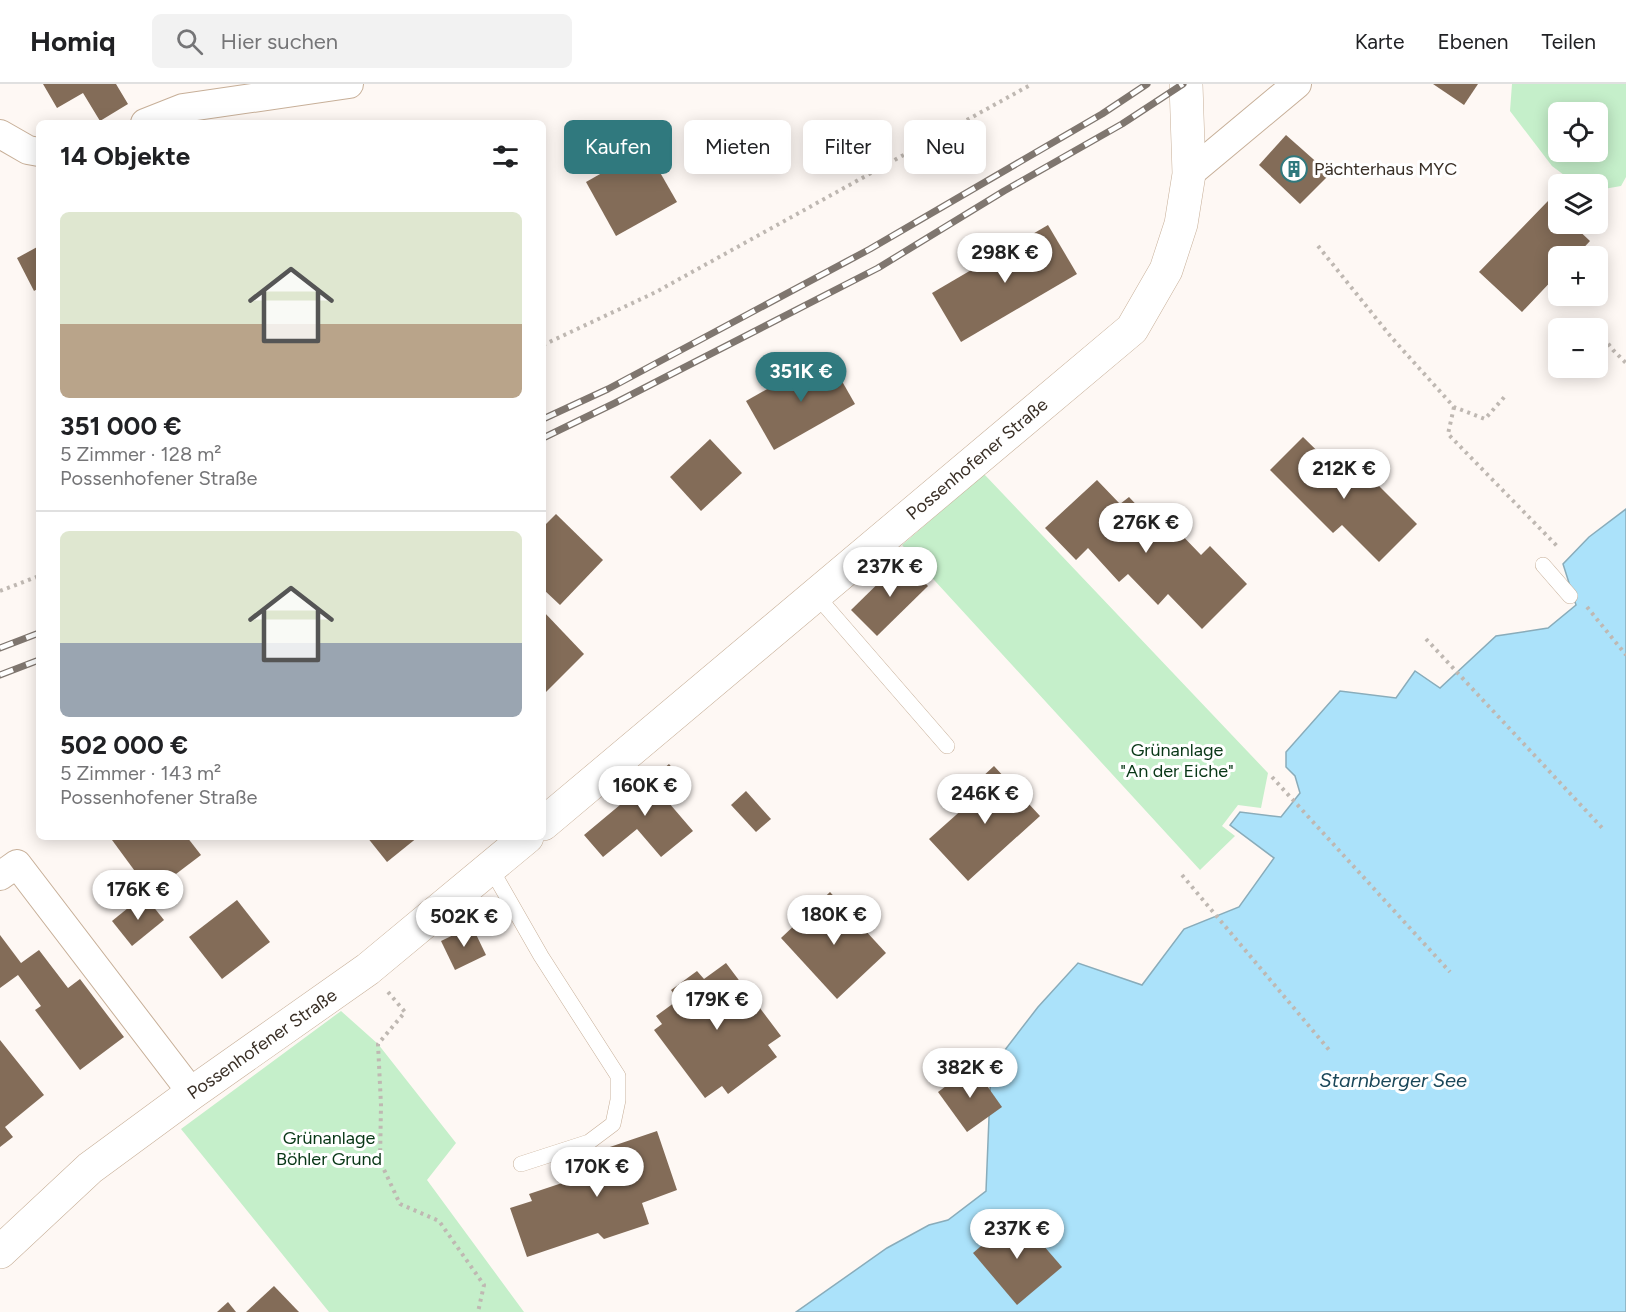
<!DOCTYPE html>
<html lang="de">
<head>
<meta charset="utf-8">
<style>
	body { margin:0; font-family:Figtree,sans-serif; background:#f2f2f2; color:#202124; height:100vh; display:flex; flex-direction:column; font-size:22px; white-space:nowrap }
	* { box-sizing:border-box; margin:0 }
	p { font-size:20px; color:#757577 }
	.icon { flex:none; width:33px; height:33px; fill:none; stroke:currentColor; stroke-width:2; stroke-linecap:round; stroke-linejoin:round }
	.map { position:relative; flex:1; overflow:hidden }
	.side { position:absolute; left:36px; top:36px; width:510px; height:720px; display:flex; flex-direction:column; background:#fff; border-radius:9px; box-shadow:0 3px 15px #0003 }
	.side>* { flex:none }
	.top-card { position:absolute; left:564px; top:36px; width:570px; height:54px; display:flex; gap:12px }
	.tools { position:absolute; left:1548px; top:18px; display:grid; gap:12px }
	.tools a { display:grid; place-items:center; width:60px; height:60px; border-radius:9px; background:#fff; box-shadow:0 3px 15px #0003; font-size:30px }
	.price { position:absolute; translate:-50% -51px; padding:0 14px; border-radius:21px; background:#fff; color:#222; font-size:20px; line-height:39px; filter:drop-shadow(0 2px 3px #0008) }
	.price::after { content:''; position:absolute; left:50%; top:36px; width:18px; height:14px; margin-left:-9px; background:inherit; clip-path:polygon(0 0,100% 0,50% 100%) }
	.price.on { background:#30797e; color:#fff }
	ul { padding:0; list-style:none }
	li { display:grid; align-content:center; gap:12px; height:318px; padding:0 24px }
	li+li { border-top:2px solid #e0e0e0 }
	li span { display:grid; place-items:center; height:186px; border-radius:9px; color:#555 }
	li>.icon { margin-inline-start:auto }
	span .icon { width:108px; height:108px; fill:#fffc; stroke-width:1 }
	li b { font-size:26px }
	h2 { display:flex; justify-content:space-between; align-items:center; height:72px; padding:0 24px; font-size:26px }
	.chip { padding:0 21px; border-radius:9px; background:#fff; box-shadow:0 3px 15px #0003; font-size:21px; line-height:54px }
	.chip.on { background:#30797e; color:#fff }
	header { display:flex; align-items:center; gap:36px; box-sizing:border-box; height:84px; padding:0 30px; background:#fff; border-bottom:2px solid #e0e0e0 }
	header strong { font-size:28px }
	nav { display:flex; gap:33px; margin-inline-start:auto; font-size:21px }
	.search { width:420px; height:54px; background:#f2f2f2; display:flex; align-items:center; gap:15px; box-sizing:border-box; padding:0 21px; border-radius:9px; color:#757577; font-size:22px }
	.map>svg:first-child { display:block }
	.green { fill:#c5efca; fill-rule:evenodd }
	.water { fill:#abe2fa; stroke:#89acba; stroke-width:1.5 }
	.building { fill:#836c58 }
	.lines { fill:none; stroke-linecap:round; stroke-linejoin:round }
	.service-casing { stroke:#c7af98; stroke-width:16 }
	.minor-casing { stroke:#c7af98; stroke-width:30 }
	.secondary-casing { stroke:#c7af98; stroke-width:34 }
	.path { stroke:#bfb8b2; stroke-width:4; stroke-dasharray:3 4.5; stroke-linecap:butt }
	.service { stroke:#fff; stroke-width:15 }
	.minor { stroke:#fff; stroke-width:28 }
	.secondary { stroke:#fff; stroke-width:33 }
	.rail-casing { stroke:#7f766f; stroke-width:7 }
	.rail { stroke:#fff; stroke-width:4.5; stroke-dasharray:14; stroke-linecap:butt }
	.labels { text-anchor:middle; stroke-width:6; stroke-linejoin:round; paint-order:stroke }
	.poi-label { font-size:18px; fill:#392f26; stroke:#fff; text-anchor:start }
	.street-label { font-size:18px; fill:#392f26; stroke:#fff }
	.park-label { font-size:18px; fill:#083716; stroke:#fff }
	.water-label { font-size:20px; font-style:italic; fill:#1a4759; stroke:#fff }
</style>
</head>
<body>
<header>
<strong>Homiq</strong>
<div class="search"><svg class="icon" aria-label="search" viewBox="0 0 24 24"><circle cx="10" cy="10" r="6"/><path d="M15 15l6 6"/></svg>Hier suchen</div>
<nav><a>Karte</a><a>Ebenen</a><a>Teilen</a></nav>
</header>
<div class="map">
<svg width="1626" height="1228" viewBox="0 0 1626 1228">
	<rect width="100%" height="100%" fill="#fef8f4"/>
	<g class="green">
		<path d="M1512 0H1626V93L1621 102 1598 106V100H1576L1552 82 1510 27ZM1558 28H1598V68H1558Z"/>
		<polygon points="984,390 1268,689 1261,724 1238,721 1222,742 1235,752 1200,786 902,461"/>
		<polygon points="341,927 378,960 456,1059 427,1096 524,1228 329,1228 181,1045"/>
	</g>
	<polygon class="water" points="1626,425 1626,1228 796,1228 887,1164 929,1141 948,1136 986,1107 991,984 1038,923 1078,879 1142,901 1184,845 1239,823 1274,774 1230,741 1240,728 1281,733 1300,709 1295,692 1286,683 1286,668 1340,607 1396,614 1415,587 1440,604 1496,552 1548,544 1576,521 1563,480 1589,453"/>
	<g class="building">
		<polygon points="43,0 116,0 128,20 100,37 83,9 57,24"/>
		<polygon points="1433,0 1478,0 1464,21"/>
		<polygon points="1286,51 1330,90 1300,120 1259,81"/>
		<polygon points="646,64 677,118 616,152 586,98"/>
		<polygon points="1548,117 1558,127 1558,140 1572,140 1590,157 1576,172 1558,172 1558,190 1522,228 1479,188"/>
		<polygon points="1048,141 1077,190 961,258 932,209"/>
		<polygon points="39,162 39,204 34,207 17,174"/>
		<polygon points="827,271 855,320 774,366 746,317"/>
		<polygon points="1303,353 1349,398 1362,385 1417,440 1379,478 1342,441 1333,449 1270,386"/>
		<polygon points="710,355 742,389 701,427 670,393"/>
		<polygon points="1097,396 1120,420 1129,413 1167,453 1175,444 1201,471 1210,462 1247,500 1202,545 1168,510 1158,521 1128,490 1119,498 1088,464 1076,476 1045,444"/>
		<polygon points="556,430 603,476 560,521 543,505 543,443"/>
		<polygon points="902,476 928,502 877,552 851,526"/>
		<polygon points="543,527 584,570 543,611"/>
		<polygon points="669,680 688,702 669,719 693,747 661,773 637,745 603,773 584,751"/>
		<polygon points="994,682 1040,732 968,797 929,755 974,715 967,707"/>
		<polygon points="746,707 771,735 756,748 731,721"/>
		<polygon points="117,753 187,753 201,771 151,809 112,756"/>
		<polygon points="367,753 418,753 387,778"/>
		<polygon points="830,808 886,869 837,915 781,854"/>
		<polygon points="144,811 164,836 132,862 112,837"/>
		<polygon points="237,816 270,858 222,895 189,853"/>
		<polygon points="472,842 486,871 455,886 441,857"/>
		<polygon points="0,851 21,879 39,866 68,904 80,895 124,953 80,986 35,926 41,922 18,891 0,904"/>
		<polygon points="726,879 781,952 768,961 777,973 728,1010 722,1002 705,1014 654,946 662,940 656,932 678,916 671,906 697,887 704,895"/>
		<polygon points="0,956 44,1011 5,1043 13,1053 0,1063"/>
		<polygon points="973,982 1002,1023 967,1048 938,1008"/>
		<polygon points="657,1047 677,1106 642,1119 649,1140 604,1155 598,1149 527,1173 510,1124 532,1117 529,1110 577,1094 575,1089 606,1078 601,1066"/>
		<polygon points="1017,1131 1062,1183 1017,1221 973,1169"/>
		<polygon points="274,1202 299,1228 246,1228"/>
		<polygon points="228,1218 236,1228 217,1228"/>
	</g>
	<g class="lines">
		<g class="service-casing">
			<g id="service">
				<polyline points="1543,481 1570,512"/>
				<polyline points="816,511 947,662"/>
				<polyline points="490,783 541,872 618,992 618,1016 613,1040 589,1058 521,1080"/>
			</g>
		</g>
		<g class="minor-casing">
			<g id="minor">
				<polyline points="145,39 183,24 349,0"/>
				<polyline points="0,50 28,66 39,68"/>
				<polyline points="1189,90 1297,0"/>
				<polyline points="0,792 17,780 192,1009"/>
			</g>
		</g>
		<g class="secondary-casing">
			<g id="secondary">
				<polyline points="543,740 1132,245 1166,186 1181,140 1189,90 1186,0"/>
				<polyline points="0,1168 90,1084 192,1009 368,885 527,753"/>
			</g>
		</g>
		<g class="path">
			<polyline points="1318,162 1392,254 1454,323 1485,335 1507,310"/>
			<polyline points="1599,248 1613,266 1626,279"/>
			<polyline points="543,261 656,208 1032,0"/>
			<polyline points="1454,323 1448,350 1558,463"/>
			<polyline points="0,507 39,492"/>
			<polyline points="1587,523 1626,571"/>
			<polyline points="1426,555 1605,747"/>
			<polyline points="1272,693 1450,888"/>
			<polyline points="1182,791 1330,967"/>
			<polyline points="388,908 405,928 378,960 381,1021 380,1077 400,1120 439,1137 484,1201 478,1228"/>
		</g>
		<use href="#service" class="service"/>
		<use href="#minor" class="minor"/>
		<use href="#secondary" class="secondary"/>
		<g class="rail-casing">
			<g id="rail">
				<polyline points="543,335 608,305 870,165 1102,30 1147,0"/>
				<polyline points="543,354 615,319 878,184 1004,107 1122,40 1183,0"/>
				<polyline points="0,564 39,549"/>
				<polyline points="0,591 39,576"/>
			</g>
		</g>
		<use href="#rail" class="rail"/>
	</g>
	<defs>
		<g id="building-ring" transform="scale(1.35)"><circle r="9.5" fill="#fff" stroke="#30797e" stroke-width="1.5"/><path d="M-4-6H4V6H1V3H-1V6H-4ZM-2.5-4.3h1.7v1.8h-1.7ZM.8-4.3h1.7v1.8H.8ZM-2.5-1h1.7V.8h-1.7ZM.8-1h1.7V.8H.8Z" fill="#30797e"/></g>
	</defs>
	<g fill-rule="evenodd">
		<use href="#building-ring" x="1294" y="85"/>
	</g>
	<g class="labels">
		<g class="poi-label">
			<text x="1314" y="91">Pächterhaus MYC</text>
		</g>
		<g class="street-label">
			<text transform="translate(977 375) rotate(-40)" y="6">Possenhofener Straße</text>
			<text transform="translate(262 960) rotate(-35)" y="6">Possenhofener Straße</text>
		</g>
		<g class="park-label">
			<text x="1177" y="672">Grünanlage<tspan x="1177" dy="21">"An der Eiche"</tspan></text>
			<text x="329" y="1060">Grünanlage<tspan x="329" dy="21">Böhler Grund</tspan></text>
		</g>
		<g class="water-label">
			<text x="1393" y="1003">Starnberger See</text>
		</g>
	</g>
</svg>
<div class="tools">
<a><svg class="icon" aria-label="locate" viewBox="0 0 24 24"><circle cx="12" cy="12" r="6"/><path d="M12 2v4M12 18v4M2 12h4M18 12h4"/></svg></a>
<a><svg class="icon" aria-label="layers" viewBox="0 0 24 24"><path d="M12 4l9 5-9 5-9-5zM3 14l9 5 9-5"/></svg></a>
<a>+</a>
<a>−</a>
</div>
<b class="price" style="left:1005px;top:200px">298K €</b>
<b class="price on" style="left:801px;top:319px">351K €</b>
<b class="price" style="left:1344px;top:416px">212K €</b>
<b class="price" style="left:1146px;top:470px">276K €</b>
<b class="price" style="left:890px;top:514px">237K €</b>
<b class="price" style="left:645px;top:733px">160K €</b>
<b class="price" style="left:985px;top:741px">246K €</b>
<b class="price" style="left:138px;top:837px">176K €</b>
<b class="price" style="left:834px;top:862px">180K €</b>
<b class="price" style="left:464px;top:864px">502K €</b>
<b class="price" style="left:717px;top:947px">179K €</b>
<b class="price" style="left:970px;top:1015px">382K €</b>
<b class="price" style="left:597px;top:1114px">170K €</b>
<b class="price" style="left:1017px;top:1176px">237K €</b>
<div class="top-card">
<a class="chip on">Kaufen</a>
<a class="chip">Mieten</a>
<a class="chip">Filter</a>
<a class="chip">Neu</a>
</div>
<section class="side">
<h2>14 Objekte<svg class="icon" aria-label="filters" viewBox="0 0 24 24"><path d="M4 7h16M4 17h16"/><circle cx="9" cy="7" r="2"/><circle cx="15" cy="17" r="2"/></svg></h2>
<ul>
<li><span style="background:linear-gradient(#dfe7d0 60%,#b9a48a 0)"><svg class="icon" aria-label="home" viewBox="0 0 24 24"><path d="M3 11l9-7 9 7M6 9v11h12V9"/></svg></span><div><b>351 000 €</b><p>5 Zimmer · 128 m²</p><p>Possenhofener Straße</p></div></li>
<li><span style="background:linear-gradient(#dfe7d0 60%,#9aa5b1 0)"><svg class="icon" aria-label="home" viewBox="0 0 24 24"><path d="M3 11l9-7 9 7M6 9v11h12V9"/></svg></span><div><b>502 000 €</b><p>5 Zimmer · 143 m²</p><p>Possenhofener Straße</p></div></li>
</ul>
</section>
</div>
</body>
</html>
